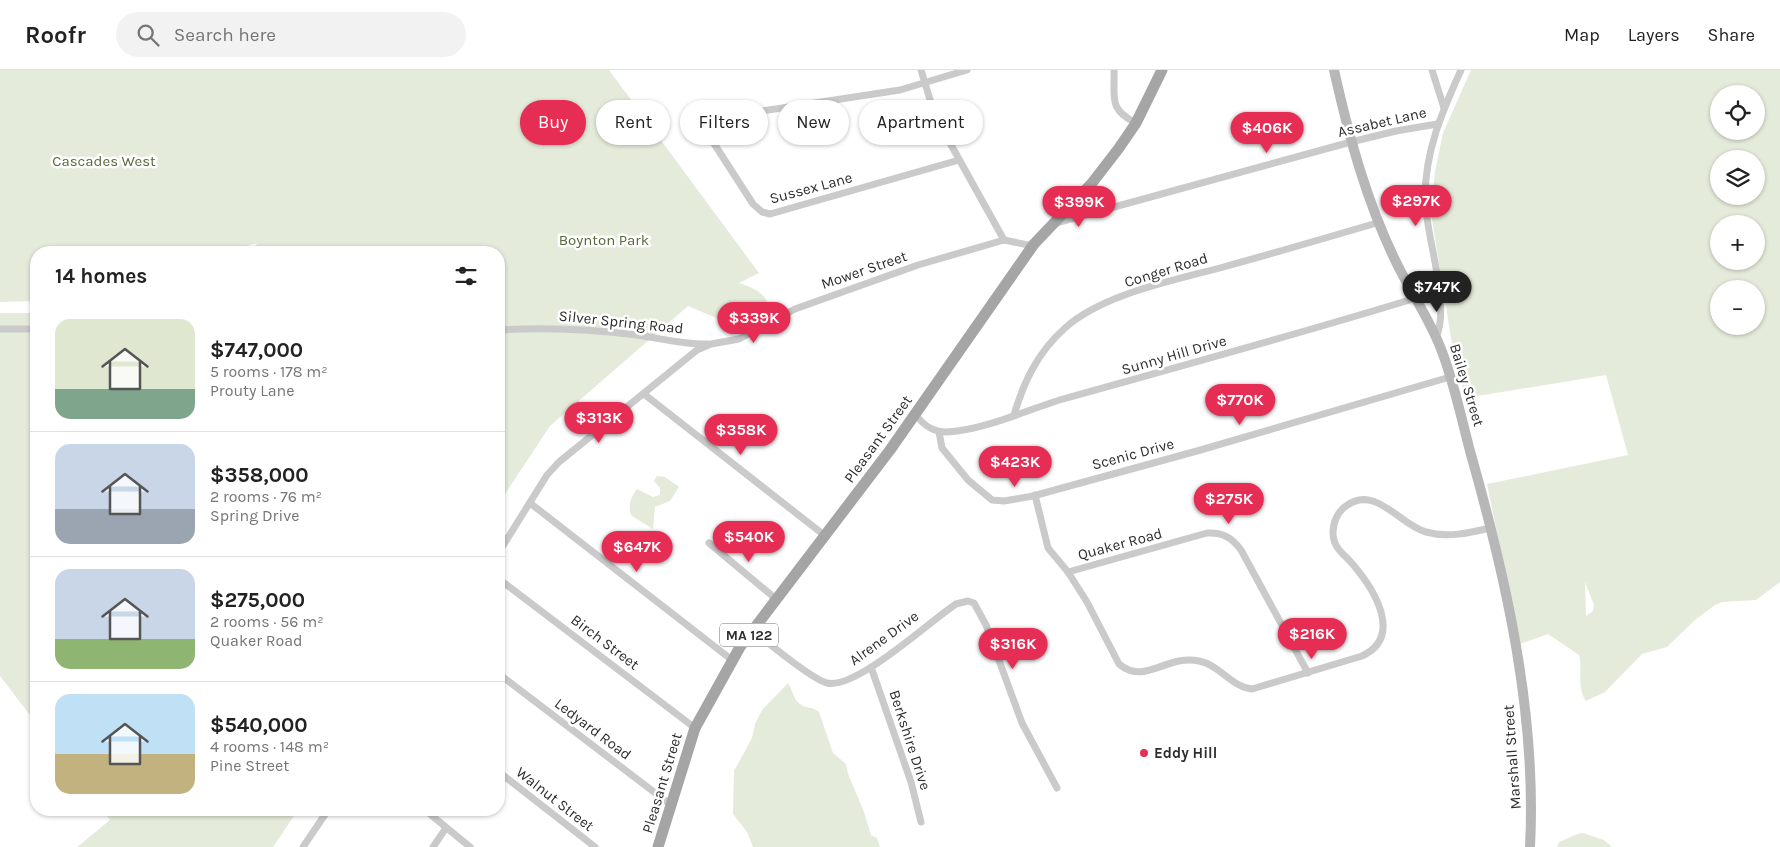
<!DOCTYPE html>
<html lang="en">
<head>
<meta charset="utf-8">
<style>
	body { margin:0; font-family:Karla,sans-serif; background:#f2f2f2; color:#222; height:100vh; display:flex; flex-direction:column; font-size:19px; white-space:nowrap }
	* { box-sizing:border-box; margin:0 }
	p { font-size:16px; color:#767676 }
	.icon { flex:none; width:28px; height:28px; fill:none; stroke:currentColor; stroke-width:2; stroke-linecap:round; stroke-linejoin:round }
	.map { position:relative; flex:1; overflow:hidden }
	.drawer { position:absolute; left:30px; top:176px; width:475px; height:570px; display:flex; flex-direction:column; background:#fff; border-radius:20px; box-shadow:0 1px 4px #0004 }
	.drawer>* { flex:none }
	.banner { position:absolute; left:520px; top:30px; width:475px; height:45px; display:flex; gap:10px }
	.fabs { position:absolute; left:1710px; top:15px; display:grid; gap:10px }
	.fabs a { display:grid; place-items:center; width:55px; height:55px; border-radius:50%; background:#fff; box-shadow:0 1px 4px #0004; font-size:25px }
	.price { position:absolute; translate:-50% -42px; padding:0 11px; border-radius:18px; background:#e62d54; color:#fff; font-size:16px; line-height:32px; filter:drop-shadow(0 1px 2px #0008) }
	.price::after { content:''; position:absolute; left:50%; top:30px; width:15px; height:11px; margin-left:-8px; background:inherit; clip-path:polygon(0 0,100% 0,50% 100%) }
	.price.active { background:#222; color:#fff }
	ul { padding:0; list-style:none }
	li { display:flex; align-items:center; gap:15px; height:125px; padding:0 25px }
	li+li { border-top:1px solid #e0e0e0 }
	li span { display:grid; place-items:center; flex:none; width:140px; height:100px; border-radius:15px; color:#555 }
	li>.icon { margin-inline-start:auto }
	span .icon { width:60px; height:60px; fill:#fffc; stroke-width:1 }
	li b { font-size:21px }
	h2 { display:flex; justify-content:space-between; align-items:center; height:60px; padding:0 25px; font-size:21px }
	.tag { padding:0 18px; border-radius:22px; background:#fff; box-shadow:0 1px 4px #0004; font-size:18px; line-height:45px }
	.tag.active { background:#e62d54; color:#fff }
	header { display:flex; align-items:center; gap:30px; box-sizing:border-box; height:70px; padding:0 25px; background:#fff; border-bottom:1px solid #e0e0e0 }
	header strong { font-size:24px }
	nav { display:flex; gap:28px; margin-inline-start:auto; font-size:18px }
	.search { width:350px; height:45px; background:#f2f2f2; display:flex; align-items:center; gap:12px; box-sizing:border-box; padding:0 18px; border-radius:28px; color:#767676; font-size:19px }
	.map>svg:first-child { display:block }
	.green { fill:#e5ebda; fill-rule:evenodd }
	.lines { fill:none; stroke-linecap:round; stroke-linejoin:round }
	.street { stroke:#cacaca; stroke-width:7 }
	.secondary { stroke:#b7b7b7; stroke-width:10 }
	.primary { stroke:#a5a5a5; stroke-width:11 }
	.poi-dot { fill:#e62d54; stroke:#fff; stroke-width:2 }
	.labels { text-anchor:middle; stroke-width:5; stroke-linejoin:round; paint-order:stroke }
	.shield { fill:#fff; stroke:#6c6c6c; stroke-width:1 }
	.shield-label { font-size:14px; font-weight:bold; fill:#2d2d2d }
	.street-label { font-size:15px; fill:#2d2d2d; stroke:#fff }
	.park-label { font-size:15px; fill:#56693a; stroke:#fff }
	.poi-label { font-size:15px; font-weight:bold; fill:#2d2d2d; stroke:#fff; text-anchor:start }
</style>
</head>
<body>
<header>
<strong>Roofr</strong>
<div class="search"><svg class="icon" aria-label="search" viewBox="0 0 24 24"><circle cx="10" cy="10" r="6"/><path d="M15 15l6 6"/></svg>Search here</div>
<nav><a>Map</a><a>Layers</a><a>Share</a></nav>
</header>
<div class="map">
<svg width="1780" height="777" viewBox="0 0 1780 777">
	<rect width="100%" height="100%" fill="#fff"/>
	<g class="green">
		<path d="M0 0H609L759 203 739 213C757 219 773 226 767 248L751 246 726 252 688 236 550 356 499 433V182H248L258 173 223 182H36V231L0 232Z"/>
		<path d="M1471 0H1780V512L1756 530 1722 532 1715 535 1695 550 1667 577 1642 584 1605 622 1586 631C1576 616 1583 601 1579 585L1548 564 1520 574 1487 414 1628 385 1606 305 1465 328 1451 268 1431 143 1435 102 1443 63ZM1719 24H1756V61H1719ZM1719 89H1756V126H1719ZM1719 154H1756V191H1719ZM1719 219H1756V256H1719ZM1585 512 1594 535 1593 541 1586 546Z"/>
		<polygon points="0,243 36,243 36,653 0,606"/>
		<path d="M657 406 665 407 679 417 670 431 655 437 653 459 632 446C627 438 631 426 637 419L653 427 660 425V418L654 411Z"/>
		<path d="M788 613C793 619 792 628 800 634 806 639 813 636 819 642L833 683 846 694 848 704 864 742 871 765 877 768 880 777H753L747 762 733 744 734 701 752 668 755 654 762 640Z"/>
		<polygon points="102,740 298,740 273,777 77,777 110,750"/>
		<path d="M1583 763 1604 770 1612 777H1557L1559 772C1568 769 1574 764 1583 763Z"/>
	</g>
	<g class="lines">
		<g class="street">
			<polyline points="921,0 935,46 1004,170"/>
			<path d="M1114 0C1115 28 1108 39 1136 53"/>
			<polyline points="1432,0 1444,38"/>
			<path d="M959 90 770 144 762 142 753 134 713 72C708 61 711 52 722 47L900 20 967 0"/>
			<polyline points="1080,126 1101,141"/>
			<polyline points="1072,134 1081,141 1091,144"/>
			<polyline points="1056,153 1351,72 1396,61 1437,54"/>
			<polyline points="0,259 36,259"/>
			<path d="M499 260C545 257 590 259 636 265 660 268 684 275 708 274"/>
			<path d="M1436 268C1451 233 1426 169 1425 128 1425 81 1442 42 1461 0"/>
			<polyline points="644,324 824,465"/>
			<path d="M916 345C924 356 933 362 947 362 982 361 1029 339 1063 329 1181 296 1299 264 1416 228"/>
			<path d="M1014 345C1024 311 1038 282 1065 258 1104 223 1177 210 1227 196 1278 182 1329 167 1380 152"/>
			<polyline points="939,362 942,378 968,410 992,430 1004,431 1033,426 1197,381 1450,307"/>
			<path d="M1035 425 1048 478 1068 502 1087 532 1119 594C1145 616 1166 584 1199 591 1220 595 1231 617 1252 619L1362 586C1403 567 1375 521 1355 497 1346 485 1333 479 1333 463 1333 453 1337 442 1346 436 1375 414 1400 455 1426 462 1448 468 1469 463 1490 458"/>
			<polyline points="530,433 732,590"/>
			<polyline points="709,473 776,529"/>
			<polyline points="499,482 547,405 559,392 697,280 711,274 739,269 795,239 918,195 1004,170 1033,176"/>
			<path d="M1068 502 1207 463C1223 462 1232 468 1241 480L1308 603"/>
			<polyline points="499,509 695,658"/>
			<path d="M752 560C767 572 812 610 827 613 856 620 930 551 956 534L968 531 974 533 986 555 1022 653 1057 718"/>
			<polyline points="871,597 911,712 921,752"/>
			<polyline points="499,604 671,735"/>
			<polyline points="499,702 595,777"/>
			<polyline points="425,740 470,777"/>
			<polyline points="303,777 328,740"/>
			<polyline points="433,777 446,758"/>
		</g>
		<path class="secondary" d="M1334 0C1349 67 1367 134 1398 196 1412 224 1430 250 1441 279 1454 312 1461 347 1470 381 1506 508 1537 644 1530 777"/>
		<polyline class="primary" points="658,777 695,658 740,577 890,380 1034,174 1092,113 1119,78 1136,53 1162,0"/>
	</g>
	<circle class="poi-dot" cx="1144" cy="683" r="5"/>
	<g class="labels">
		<rect class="shield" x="720" y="553.5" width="58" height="23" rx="4"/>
		<g class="shield-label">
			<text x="749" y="570">MA 122</text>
		</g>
		<g class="street-label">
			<text transform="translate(1382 52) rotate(-13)" y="5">Assabet Lane</text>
			<text transform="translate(811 118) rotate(-15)" y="5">Sussex Lane</text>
			<text transform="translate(864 200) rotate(-19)" y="5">Mower Street</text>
			<text transform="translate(1166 200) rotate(-17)" y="5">Conger Road</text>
			<text transform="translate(621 252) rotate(6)" y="5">Silver Spring Road</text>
			<text transform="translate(1174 285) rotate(-16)" y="5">Sunny Hill Drive</text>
			<text transform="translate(1467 315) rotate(73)" y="5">Bailey Street</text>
			<text transform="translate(878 369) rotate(-54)" y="5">Pleasant Street</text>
			<text transform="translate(1133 384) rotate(-15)" y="5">Scenic Drive</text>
			<text transform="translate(1120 474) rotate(-15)" y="5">Quaker Road</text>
			<text transform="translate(884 568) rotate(-36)" y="5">Alrene Drive</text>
			<text transform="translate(605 572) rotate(37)" y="5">Birch Street</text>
			<text transform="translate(593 659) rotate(37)" y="5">Ledyard Road</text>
			<text transform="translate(910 670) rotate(72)" y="5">Berkshire Drive</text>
			<text transform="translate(1512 687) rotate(-94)" y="5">Marshall Street</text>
			<text transform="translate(662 713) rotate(-73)" y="5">Pleasant Street</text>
			<text transform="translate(555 729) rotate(38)" y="5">Walnut Street</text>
		</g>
		<g class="park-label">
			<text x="104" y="96">Cascades West</text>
			<text x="604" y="175">Boynton Park</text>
		</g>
		<g class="poi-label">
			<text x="1154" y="688">Eddy Hill</text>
		</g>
	</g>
</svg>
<div class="fabs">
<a><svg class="icon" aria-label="locate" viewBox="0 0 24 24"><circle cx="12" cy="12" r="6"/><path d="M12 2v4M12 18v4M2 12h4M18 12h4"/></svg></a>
<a><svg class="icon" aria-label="layers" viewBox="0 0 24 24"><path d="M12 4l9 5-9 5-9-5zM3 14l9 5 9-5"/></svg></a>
<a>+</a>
<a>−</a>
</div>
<b class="price" style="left:1267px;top:84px">$406K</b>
<b class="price" style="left:1416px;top:157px">$297K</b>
<b class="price" style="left:1079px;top:158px">$399K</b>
<b class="price active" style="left:1437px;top:243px">$747K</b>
<b class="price" style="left:754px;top:274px">$339K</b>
<b class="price" style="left:1240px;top:356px">$770K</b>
<b class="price" style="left:599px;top:374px">$313K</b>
<b class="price" style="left:741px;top:386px">$358K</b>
<b class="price" style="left:1015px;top:418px">$423K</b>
<b class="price" style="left:1229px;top:455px">$275K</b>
<b class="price" style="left:749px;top:493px">$540K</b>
<b class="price" style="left:637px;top:503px">$647K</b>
<b class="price" style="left:1312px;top:590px">$216K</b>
<b class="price" style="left:1013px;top:600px">$316K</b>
<div class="banner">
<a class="tag active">Buy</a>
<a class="tag">Rent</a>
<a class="tag">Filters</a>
<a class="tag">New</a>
<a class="tag">Apartment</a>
</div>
<section class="drawer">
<h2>14 homes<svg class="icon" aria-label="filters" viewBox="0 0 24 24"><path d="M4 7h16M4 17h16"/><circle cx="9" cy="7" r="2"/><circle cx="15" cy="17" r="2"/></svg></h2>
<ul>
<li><span style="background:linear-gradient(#dfe7d0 70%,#7fa58c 0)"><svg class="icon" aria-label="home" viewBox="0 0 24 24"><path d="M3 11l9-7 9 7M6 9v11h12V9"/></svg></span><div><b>$747,000</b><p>5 rooms · 178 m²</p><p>Prouty Lane</p></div></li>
<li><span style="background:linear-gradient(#c9d6e8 65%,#9aa5b1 0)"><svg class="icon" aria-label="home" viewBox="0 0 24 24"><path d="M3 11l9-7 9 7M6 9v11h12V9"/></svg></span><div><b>$358,000</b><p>2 rooms · 76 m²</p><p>Spring Drive</p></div></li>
<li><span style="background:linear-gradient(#c9d6e8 70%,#8fb573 0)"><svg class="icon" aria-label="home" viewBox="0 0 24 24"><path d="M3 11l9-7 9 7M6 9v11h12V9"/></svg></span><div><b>$275,000</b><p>2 rooms · 56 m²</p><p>Quaker Road</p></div></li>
<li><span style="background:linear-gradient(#bfe0f5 60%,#c2b280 0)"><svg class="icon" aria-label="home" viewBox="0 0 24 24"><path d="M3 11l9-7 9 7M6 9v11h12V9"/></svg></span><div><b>$540,000</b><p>4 rooms · 148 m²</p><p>Pine Street</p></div></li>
</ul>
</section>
</div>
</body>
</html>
